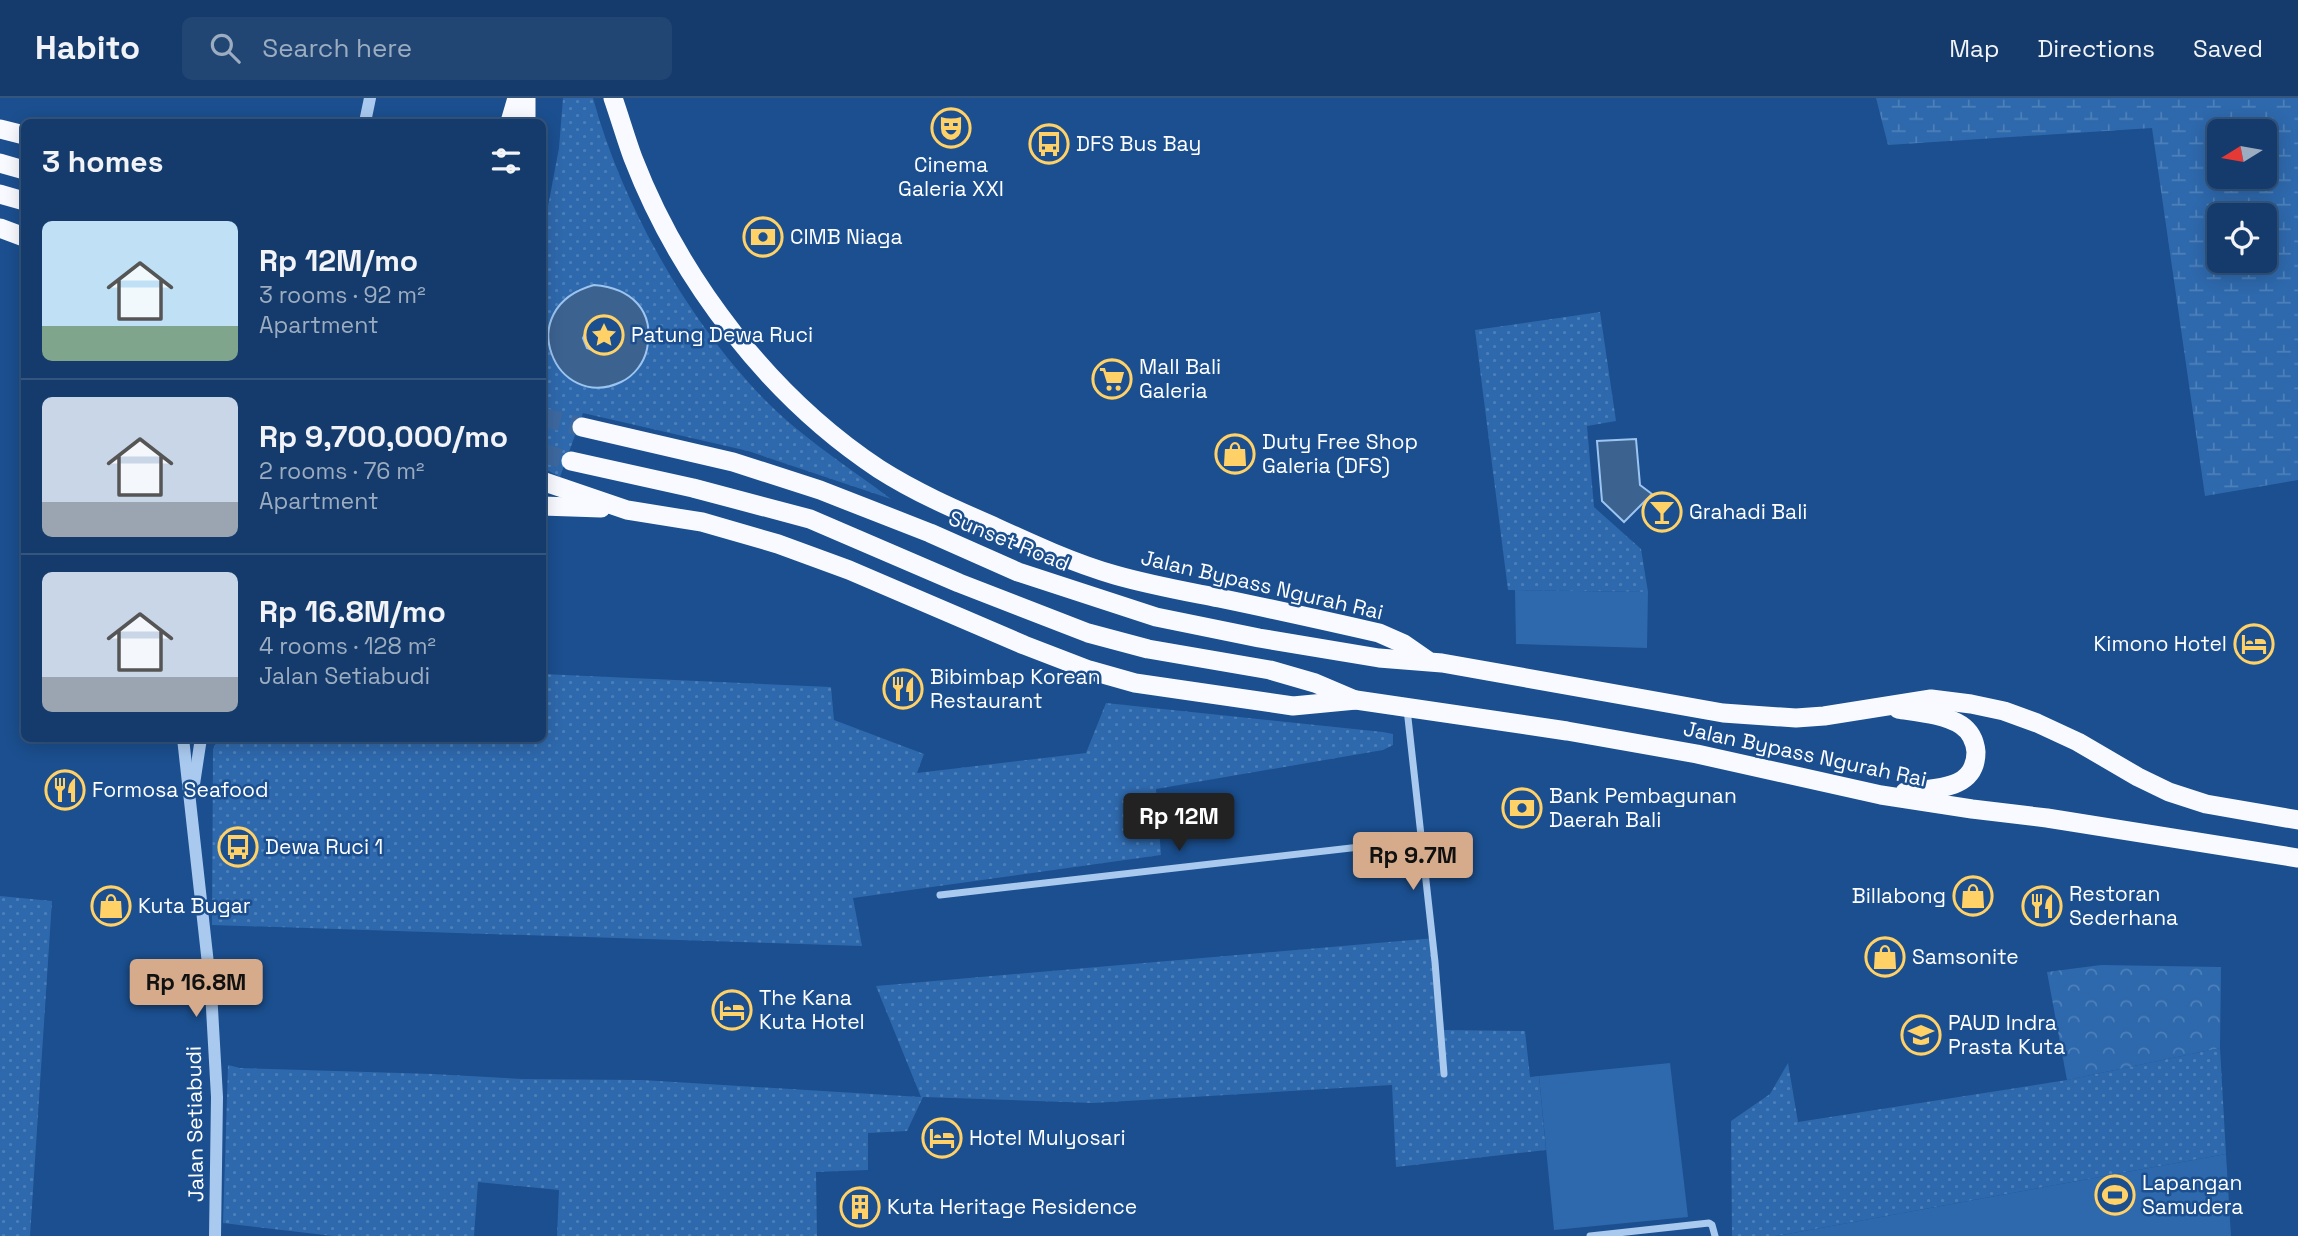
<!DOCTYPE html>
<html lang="en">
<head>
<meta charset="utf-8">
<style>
	body { margin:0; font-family:"Space Grotesk",sans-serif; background:#214673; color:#f1f3f6; height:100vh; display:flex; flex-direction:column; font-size:26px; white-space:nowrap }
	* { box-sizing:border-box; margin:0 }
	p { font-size:23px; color:#9dadc1 }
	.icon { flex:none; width:38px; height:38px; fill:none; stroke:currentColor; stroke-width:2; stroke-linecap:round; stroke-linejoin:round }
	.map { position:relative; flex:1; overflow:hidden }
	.side { position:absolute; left:21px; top:21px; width:525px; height:623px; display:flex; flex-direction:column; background:#143b6b; border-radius:10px; box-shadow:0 4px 18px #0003,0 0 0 2px #33557e }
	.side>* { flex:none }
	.needle { width:46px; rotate:259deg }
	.buttons { position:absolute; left:2207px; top:21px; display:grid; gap:14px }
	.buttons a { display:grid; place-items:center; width:70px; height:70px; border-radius:10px; background:#143b6b; box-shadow:0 4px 18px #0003,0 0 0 2px #33557e; font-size:35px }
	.price { position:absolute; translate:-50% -60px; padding:0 16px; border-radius:7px; background:#d6ab8b; color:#111; font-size:23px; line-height:46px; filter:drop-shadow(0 2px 4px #0008) }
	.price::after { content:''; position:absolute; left:50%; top:42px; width:21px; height:16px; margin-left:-10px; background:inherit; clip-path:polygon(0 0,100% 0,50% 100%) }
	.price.on { background:#222; color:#fff }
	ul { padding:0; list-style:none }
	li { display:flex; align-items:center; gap:21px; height:175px; padding:0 21px }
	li+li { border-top:2px solid #33557e }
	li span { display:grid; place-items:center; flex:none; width:196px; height:140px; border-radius:10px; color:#555 }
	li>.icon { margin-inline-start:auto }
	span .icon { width:84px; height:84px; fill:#fffc; stroke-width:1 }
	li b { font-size:30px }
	h2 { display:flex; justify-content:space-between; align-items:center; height:84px; padding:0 21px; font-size:30px }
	header { display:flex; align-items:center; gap:42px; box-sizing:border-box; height:98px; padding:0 35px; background:#143b6b; border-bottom:2px solid #33557e }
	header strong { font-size:33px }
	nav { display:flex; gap:38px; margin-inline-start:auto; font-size:24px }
	.search { width:490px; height:63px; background:#214673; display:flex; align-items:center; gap:18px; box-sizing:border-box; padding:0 24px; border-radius:10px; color:#9dadc1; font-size:26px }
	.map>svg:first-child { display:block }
	.grass { fill:url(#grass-dots); fill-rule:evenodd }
	.forest { fill:url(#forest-crowns) }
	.wetland { fill:url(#wetland-marsh); fill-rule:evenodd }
	.park { fill:#2e69ad }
	.water { fill:#3c6290; stroke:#9cc4f0; stroke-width:2; fill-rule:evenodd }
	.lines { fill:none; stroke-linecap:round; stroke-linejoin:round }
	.trunk-tunnel { stroke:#3d69a0; stroke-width:19; stroke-dasharray:19 10; stroke-linecap:butt }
	.minor { stroke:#a9c9ee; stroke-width:7 }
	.tertiary { stroke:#a9c9ee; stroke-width:12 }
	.trunk { stroke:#f8faff; stroke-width:19 }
	.labels { text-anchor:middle; stroke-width:5; stroke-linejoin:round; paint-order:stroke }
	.poi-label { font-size:21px; fill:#fff; stroke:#1b4f8f; text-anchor:start }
	.street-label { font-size:21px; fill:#fff; stroke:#1b4f8f }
</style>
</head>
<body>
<header>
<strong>Habito</strong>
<div class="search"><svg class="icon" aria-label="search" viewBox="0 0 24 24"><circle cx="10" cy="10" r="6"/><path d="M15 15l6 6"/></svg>Search here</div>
<nav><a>Map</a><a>Directions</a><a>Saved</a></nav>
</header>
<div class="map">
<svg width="2298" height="1138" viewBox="0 0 2298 1138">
	<defs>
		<pattern id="grass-dots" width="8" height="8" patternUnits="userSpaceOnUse" patternTransform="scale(1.75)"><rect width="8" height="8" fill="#2e69ad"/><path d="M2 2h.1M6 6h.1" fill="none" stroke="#4d80b9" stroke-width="1.8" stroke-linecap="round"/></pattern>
		<pattern id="forest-crowns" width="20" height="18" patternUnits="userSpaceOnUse" patternTransform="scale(1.75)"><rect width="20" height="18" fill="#2e69ad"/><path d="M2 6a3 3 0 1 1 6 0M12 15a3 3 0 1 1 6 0" fill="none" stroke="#4d80b9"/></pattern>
		<pattern id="wetland-marsh" width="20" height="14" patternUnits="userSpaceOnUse" patternTransform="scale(1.75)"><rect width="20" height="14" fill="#2e69ad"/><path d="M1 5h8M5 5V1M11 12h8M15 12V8" fill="none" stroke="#4d80b9"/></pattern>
	</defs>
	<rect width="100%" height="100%" fill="#1b4f8f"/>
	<g class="grass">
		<path d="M563 0H593C622 107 688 223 765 302 802 340 849 369 891 401L748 353 583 315 560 379 543 370V135L559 50ZM594 187C650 192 668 247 624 283L561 273 552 260 548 244 578 191Z"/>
		<polygon points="1600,214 1616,323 1587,328 1594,409 1641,451 1648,494 1508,492 1475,232"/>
		<polygon points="543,576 831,589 834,622 924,656 917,675 1086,655 1106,605 1383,634 1393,636 1393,647 1383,652 1156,691 1161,757 853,800 862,848 212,827 213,651 218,641 542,640"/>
		<polygon points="0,798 52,803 30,1138 0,1138"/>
		<polygon points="1435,840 1444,932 1525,933 1530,979 1539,978 1546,1052 1396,1069 1392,987 1093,1005 923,999 907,1033 868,1035 868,1072 816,1074 817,1138 557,1138 559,1092 478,1084 474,1138 333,1138 223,1125 228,967 240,970 433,976 522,981 642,982 921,999 876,888"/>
		<polygon points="2220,950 2226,1056 1776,1138 1732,1138 1731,1023 1770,996 1788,965 1798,1024 2067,982"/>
	</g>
	<polygon class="forest" points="2101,867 2221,869 2220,950 2067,982 2047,874"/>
	<path class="wetland" d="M1876 0H2298V382L2205 398 2152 30 1888 47ZM2219 33H2264V79H2219ZM2219 117H2264V163H2219Z"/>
	<g class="park">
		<polygon points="1515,492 1648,494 1647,550 1516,546"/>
		<polygon points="1670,965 1688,1119 1554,1132 1539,978"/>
		<polygon points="2226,1056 2231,1138 1776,1138"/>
	</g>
	<g class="water">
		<path d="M594 187C631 190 655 212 647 251 644 265 634 278 621 284 556 315 510 210 594 187ZM600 223 610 227 616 237 611 252 601 256 587 250 583 240 590 226Z"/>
		<polygon points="1636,341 1640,387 1652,396 1624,424 1602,403 1597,343"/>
	</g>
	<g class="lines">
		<g class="trunk-tunnel">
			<polyline points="542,319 582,329"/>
			<polyline points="542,355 571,363"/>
		</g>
		<g class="minor">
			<polyline points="1407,611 1435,864 1444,976"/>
			<polyline points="940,797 1421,742"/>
			<polyline points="1590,1138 1709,1125 1712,1127 1715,1138"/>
		</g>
		<g class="tertiary">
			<polyline points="365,24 370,0"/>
			<polyline points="183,640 211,893 217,999 215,1138"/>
			<polyline points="194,686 201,640"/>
		</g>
		<g class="trunk">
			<polyline points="526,0 526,24"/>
			<path d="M613 0C620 20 626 41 633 60 680 182 770 299 879 371 915 394 954 411 993 428 1032 446 1073 465 1115 477 1150 487 1184 493 1219 500 1272 511 1326 523 1379 535L1404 546 1427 562"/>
			<polyline points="510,24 517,0"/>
			<polyline points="0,31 24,37"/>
			<polyline points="0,65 24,72"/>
			<polyline points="0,96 24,103"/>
			<polyline points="0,130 24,139"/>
			<polyline points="582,329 733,364 820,392 930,435 1018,474 1156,519 1259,540 1379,560 1442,565 1723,615 1796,620 1824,618 1931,601 1971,606 2004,613 2037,625 2078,644 2138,679 2169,694 2206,706 2298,722"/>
			<polyline points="571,363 693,390 810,421 959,485 1088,535 1148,551 1270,572 1315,585 1355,602"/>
			<polyline points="542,383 627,412 702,424 778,446 849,472 1024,547 1089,572 1135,585 1293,608 1356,602 1567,633 1697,656 1881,697 1972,711 2047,720 2298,760"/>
			<polyline points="542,408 601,410"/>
			<path d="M1898 611C1917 614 1944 616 1961 627 1970 633 1975 643 1976 654 1976 693 1934 690 1905 694"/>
		</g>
	</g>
	<defs>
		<g id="theatre-ring" transform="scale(2.0125)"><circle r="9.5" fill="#1b4f8f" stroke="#ffd166" stroke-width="1.5"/><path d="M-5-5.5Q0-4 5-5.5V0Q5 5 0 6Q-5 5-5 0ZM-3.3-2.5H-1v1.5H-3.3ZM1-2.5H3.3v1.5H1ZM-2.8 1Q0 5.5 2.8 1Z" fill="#ffd166"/></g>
		<g id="bus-ring" transform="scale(2.0125)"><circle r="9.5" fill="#1b4f8f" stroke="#ffd166" stroke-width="1.5"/><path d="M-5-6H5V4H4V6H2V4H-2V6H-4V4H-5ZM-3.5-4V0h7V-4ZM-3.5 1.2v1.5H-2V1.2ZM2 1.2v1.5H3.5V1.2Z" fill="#ffd166"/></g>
		<g id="bank-ring" transform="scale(2.0125)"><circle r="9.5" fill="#1b4f8f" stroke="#ffd166" stroke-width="1.5"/><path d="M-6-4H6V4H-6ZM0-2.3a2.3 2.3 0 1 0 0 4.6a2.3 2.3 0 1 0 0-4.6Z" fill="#ffd166"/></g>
		<g id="sight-ring" transform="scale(2.0125)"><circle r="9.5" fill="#1b4f8f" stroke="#ffd166" stroke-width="1.5"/><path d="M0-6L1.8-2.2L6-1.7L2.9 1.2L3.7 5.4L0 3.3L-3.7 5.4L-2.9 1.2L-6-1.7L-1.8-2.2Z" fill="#ffd166"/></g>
		<g id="supermarket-ring" transform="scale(2.0125)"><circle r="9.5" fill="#1b4f8f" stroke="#ffd166" stroke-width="1.5"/><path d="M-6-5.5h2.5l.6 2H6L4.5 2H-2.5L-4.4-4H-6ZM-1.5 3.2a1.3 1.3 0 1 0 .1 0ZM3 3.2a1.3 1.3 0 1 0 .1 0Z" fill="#ffd166"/></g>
		<g id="shop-ring" transform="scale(2.0125)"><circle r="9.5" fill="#1b4f8f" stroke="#ffd166" stroke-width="1.5"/><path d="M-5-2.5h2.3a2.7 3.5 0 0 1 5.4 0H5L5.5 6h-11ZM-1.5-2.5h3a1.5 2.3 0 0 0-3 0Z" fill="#ffd166"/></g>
		<g id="bar-ring" transform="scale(2.0125)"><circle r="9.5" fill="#1b4f8f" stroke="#ffd166" stroke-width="1.5"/><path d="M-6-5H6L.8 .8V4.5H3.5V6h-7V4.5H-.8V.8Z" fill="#ffd166"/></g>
		<g id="hotel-ring" transform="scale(2.0125)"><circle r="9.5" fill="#1b4f8f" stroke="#ffd166" stroke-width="1.5"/><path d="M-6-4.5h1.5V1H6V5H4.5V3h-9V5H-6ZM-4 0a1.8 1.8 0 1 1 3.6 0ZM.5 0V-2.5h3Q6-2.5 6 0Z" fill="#ffd166"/></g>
		<g id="restaurant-ring" transform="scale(2.0125)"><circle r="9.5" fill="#1b4f8f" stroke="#ffd166" stroke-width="1.5"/><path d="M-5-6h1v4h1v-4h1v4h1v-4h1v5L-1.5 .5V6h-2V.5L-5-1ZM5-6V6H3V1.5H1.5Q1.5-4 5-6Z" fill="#ffd166"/></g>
		<g id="school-ring" transform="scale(2.0125)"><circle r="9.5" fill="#1b4f8f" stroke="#ffd166" stroke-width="1.5"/><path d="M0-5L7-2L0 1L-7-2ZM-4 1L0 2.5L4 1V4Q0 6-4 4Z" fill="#ffd166"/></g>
		<g id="stadium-ring" transform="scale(2.0125)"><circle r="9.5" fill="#1b4f8f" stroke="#ffd166" stroke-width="1.5"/><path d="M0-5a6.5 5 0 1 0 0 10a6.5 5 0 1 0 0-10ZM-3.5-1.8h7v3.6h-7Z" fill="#ffd166"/></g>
		<g id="building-ring" transform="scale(2.0125)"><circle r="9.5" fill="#1b4f8f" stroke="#ffd166" stroke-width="1.5"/><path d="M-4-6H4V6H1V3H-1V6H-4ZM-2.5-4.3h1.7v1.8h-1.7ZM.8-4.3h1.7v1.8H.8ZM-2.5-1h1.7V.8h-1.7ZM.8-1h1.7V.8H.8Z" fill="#ffd166"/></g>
	</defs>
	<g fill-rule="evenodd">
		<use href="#theatre-ring" x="951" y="30"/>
		<use href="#bus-ring" x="1049" y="46"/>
		<use href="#bank-ring" x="763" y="139"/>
		<use href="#sight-ring" x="604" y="237"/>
		<use href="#supermarket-ring" x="1112" y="281"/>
		<use href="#shop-ring" x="1235" y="356"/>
		<use href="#bar-ring" x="1662" y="414"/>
		<use href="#hotel-ring" x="2254" y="546"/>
		<use href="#restaurant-ring" x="903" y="591"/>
		<use href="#restaurant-ring" x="65" y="692"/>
		<use href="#bank-ring" x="1522" y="710"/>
		<use href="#bus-ring" x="238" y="749"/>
		<use href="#shop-ring" x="1973" y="798"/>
		<use href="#shop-ring" x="111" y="808"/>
		<use href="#restaurant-ring" x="2042" y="808"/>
		<use href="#shop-ring" x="1885" y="859"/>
		<use href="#hotel-ring" x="732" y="912"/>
		<use href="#school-ring" x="1921" y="937"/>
		<use href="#hotel-ring" x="942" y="1040"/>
		<use href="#stadium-ring" x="2115" y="1097"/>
		<use href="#building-ring" x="860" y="1109"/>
	</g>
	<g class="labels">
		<g class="poi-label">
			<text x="1076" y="53">DFS Bus Bay</text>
			<text x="951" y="74" text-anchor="middle">Cinema<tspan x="951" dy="24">Galeria XXI</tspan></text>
			<text x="790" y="146">CIMB Niaga</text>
			<text x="631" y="244">Patung Dewa Ruci</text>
			<text x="1139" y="276">Mall Bali<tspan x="1139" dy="24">Galeria</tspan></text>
			<text x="1262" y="351">Duty Free Shop<tspan x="1262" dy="24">Galeria (DFS)</tspan></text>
			<text x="1689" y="421">Grahadi Bali</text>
			<text x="2227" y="553" text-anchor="end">Kimono Hotel</text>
			<text x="930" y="586">Bibimbap Korean<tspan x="930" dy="24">Restaurant</tspan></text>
			<text x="92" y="699">Formosa Seafood</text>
			<text x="1549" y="705">Bank Pembagunan<tspan x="1549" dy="24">Daerah Bali</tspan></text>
			<text x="265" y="756">Dewa Ruci 1</text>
			<text x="2069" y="803">Restoran<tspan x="2069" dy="24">Sederhana</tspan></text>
			<text x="1946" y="805" text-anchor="end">Billabong</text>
			<text x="138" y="815">Kuta Bugar</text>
			<text x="1912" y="866">Samsonite</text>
			<text x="759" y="907">The Kana<tspan x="759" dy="24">Kuta Hotel</tspan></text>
			<text x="1948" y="932">PAUD Indra<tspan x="1948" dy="24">Prasta Kuta</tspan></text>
			<text x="969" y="1047">Hotel Mulyosari</text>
			<text x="2142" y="1092">Lapangan<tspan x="2142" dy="24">Samudera</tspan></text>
			<text x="887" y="1116">Kuta Heritage Residence</text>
		</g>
		<g class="street-label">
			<text transform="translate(1009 443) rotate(22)" y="7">Sunset Road</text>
			<text transform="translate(1262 487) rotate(13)" y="7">Jalan Bypass Ngurah Rai</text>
			<text transform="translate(1805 656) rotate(12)" y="7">Jalan Bypass Ngurah Rai</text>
			<text transform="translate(195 1026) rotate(-91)" y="7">Jalan Setiabudi</text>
		</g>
	</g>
</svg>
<div class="buttons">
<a><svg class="needle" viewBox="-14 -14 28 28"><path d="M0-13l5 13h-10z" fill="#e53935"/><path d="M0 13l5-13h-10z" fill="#9dadc1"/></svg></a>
<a><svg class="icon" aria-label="locate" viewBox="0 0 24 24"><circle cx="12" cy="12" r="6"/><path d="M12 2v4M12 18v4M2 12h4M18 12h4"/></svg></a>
</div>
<b class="price on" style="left:1179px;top:755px">Rp 12M</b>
<b class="price" style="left:1413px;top:794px">Rp 9.7M</b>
<b class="price" style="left:196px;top:921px">Rp 16.8M</b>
<section class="side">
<h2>3 homes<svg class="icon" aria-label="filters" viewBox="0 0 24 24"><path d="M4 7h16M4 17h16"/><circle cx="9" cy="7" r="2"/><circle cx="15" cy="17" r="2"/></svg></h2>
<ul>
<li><span style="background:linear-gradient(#bfe0f5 75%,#7fa58c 0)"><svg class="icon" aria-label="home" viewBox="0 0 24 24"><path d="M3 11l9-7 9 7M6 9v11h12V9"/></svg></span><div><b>Rp 12M/mo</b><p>3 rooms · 92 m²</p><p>Apartment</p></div></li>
<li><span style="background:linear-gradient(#c9d6e8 75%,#9aa5b1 0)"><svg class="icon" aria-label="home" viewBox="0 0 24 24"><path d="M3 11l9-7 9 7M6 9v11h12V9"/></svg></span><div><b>Rp 9,700,000/mo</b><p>2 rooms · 76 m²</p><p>Apartment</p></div></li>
<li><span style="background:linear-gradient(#c9d6e8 75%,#9aa5b1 0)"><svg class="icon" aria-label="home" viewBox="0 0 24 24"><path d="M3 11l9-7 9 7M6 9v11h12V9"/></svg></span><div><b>Rp 16.8M/mo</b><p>4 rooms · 128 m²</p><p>Jalan Setiabudi</p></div></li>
</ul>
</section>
</div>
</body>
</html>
